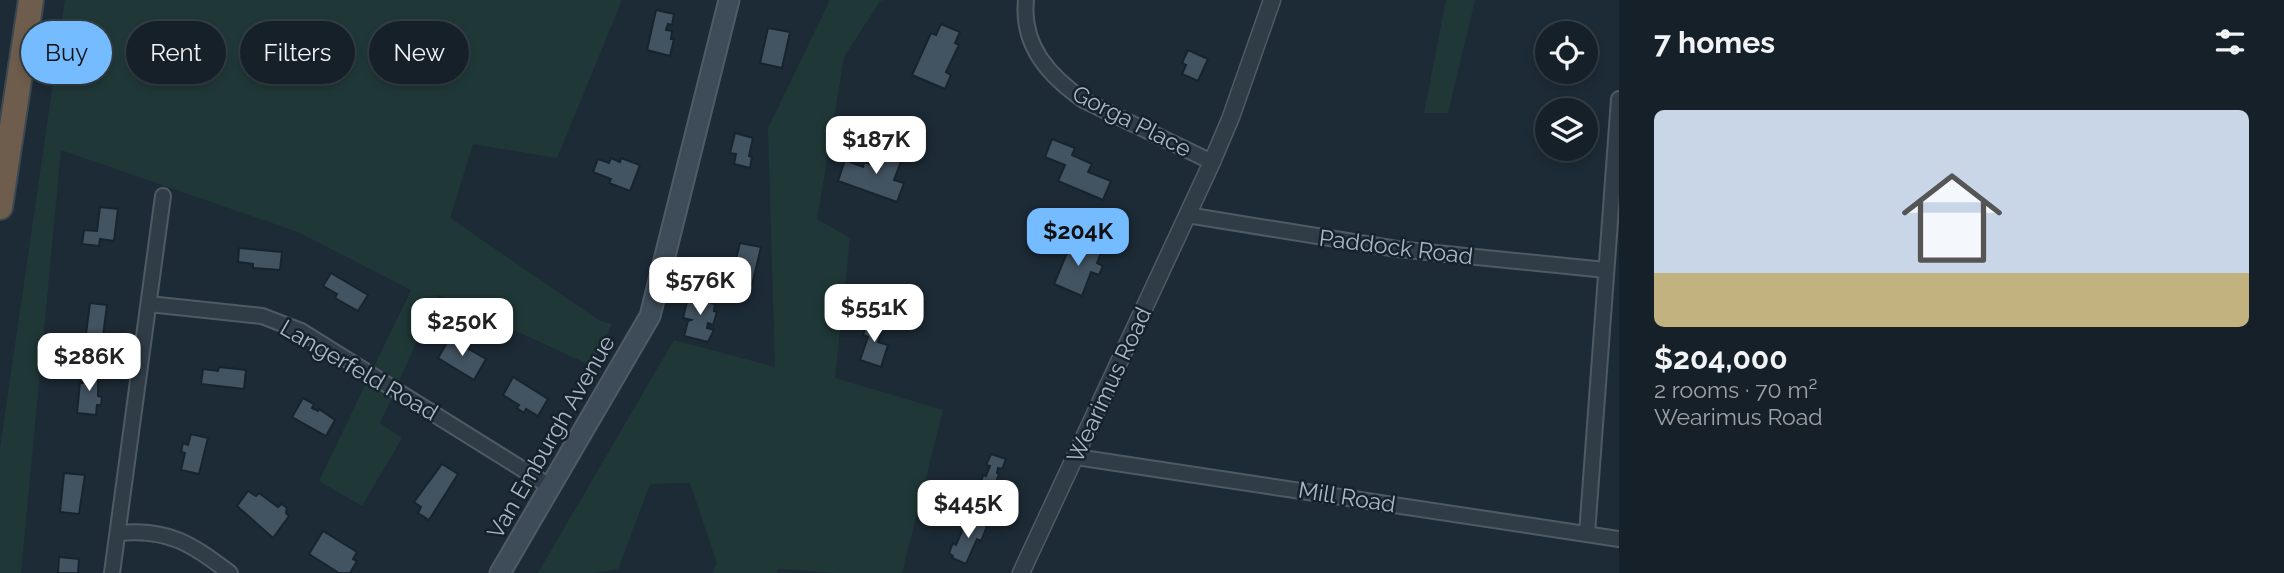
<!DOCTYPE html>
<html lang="en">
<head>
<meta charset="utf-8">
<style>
	body { margin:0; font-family:Raleway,sans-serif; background:#232d34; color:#f1f3f6; height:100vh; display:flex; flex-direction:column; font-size:26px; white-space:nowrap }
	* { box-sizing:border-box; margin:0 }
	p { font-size:23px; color:#9ea3a8 }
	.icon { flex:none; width:38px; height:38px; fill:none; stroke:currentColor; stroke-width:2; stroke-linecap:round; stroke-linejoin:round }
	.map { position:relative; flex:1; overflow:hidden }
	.details { display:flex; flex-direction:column; background:#162028; width:665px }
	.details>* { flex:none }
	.guide { position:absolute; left:21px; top:21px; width:665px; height:63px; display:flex; gap:14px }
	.fabs { position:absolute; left:1535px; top:21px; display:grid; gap:14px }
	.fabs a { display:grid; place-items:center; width:63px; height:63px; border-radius:50%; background:#162028; box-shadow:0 4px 10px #0003,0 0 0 2px #353e45; font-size:35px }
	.price { position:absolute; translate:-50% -60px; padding:0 16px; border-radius:14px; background:#fff; color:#222; font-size:23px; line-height:46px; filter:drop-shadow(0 2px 4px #0008) }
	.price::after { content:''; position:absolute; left:50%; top:42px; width:21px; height:16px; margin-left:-10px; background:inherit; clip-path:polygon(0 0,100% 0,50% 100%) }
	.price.selected { background:#74bcff; color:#111 }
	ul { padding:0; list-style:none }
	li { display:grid; align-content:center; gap:14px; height:371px; padding:0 35px }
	li span { display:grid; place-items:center; height:217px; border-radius:10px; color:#555 }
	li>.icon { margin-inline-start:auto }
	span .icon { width:126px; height:126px; fill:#fffc; stroke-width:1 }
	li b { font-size:30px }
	h2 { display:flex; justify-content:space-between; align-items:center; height:84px; padding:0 35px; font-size:30px }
	.chip { padding:0 24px; border-radius:32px; background:#162028; box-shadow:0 4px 10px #0003,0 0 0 2px #353e45; font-size:24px; line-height:63px }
	.chip.selected { background:#74bcff; color:#111 }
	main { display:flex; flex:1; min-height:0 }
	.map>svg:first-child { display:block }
	.green { fill:#1f3837 }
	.building { fill:#425361; stroke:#18242d; stroke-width:2 }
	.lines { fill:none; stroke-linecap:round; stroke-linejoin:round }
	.minor-casing { stroke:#4e5b65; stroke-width:18 }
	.tertiary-casing { stroke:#4e5b65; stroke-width:19 }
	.secondary-casing { stroke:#4e5b65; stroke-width:23 }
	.motorway-casing { stroke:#3b4851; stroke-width:28 }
	.minor { stroke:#303d47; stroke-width:14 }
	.tertiary { stroke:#303d47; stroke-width:16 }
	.secondary { stroke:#3e4c5a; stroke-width:19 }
	.motorway { stroke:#6e5d4d; stroke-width:24 }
	.labels { text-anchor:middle; stroke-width:5; stroke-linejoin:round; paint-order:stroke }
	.street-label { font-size:23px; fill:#aab8c5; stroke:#16222b }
</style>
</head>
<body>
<main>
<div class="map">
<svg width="1619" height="573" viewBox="0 0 1619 573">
	<rect width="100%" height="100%" fill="#1d2b36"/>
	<g class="green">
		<polygon points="65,0 622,0 557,158 473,144 450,218 600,321 612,324 592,366 438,295 380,423 402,438 362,506 319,481 411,290 298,232 61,150 21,573 0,573 0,449"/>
		<polygon points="830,0 884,0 880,1 844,57 817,219 850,238 835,378 943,410 902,573 836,573 779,569 776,573 712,573 717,563 690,483 650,484 618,569 593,573 538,573 674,340 775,367 768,128"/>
		<polygon points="1446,0 1475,0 1448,113 1424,113"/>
	</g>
	<g class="building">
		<polygon points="656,10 674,14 672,25 668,24 666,30 672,31 671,39 674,39 670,56 647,50"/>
		<polygon points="941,24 960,32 955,43 959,45 946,72 951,75 945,89 912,75 931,33 936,35"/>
		<polygon points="768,28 790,32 782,68 760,63"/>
		<polygon points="1188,50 1208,59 1198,81 1182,74 1186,65 1182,63"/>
		<polygon points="735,133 753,138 749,156 752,157 750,168 734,164 736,154 730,153"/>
		<polygon points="1052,139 1075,148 1072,155 1092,164 1088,172 1111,181 1103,200 1058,181 1065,165 1045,157"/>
		<polygon points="893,147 905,151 894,180 904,183 897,202 838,181 845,160 863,167 864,162 880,168 885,156 890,158"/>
		<polygon points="611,158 620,162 621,158 640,165 630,191 609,183 611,179 593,172 598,159 609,163"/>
		<polygon points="100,207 118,209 114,241 100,239 99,246 82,244 84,230 97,231"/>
		<polygon points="1072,241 1101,253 1097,263 1103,266 1099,275 1091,272 1082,296 1054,284"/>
		<polygon points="740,243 761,247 752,285 731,280"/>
		<polygon points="239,248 282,252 280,270 253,268 253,264 238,262"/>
		<polygon points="331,273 368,295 358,311 335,298 337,294 323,286"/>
		<polygon points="695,292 713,297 711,303 715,304 714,311 717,312 713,325 708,323 707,328 714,330 708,342 684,336 688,321 691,320 683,318 688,297 694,298"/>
		<polygon points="90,303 107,305 103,336 86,334"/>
		<polygon points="868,319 883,324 878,342 888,345 881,367 860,360 868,337 863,335"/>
		<polygon points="452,334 464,341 462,345 486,359 474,380 438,358"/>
		<polygon points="219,367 246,370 244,389 201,384 203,369 218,371"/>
		<polygon points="84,369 98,370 98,396 102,397 101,405 97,405 96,415 77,413 80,383 83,383"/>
		<polygon points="513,377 548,399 538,416 526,409 524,413 517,408 519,405 503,395"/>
		<polygon points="303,398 314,404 312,408 318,411 319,409 335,420 326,436 292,417"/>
		<polygon points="191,434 208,438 199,474 181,470 185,453 181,452 183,443 188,445"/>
		<polygon points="991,454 1006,459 1002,469 998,468 997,473 999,474 989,499 972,492 976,481 981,482 983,475 986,476 990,466 986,465"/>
		<polygon points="442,464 458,474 429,520 418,513 421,507 414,502"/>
		<polygon points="64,473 85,475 79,514 60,512"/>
		<polygon points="248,491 256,496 259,493 278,507 282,504 287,508 286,513 289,516 273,538 237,506"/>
		<polygon points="968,517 987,526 981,541 977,539 966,564 952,558 953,556 949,553 953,543 956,545"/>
		<polygon points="323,531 357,552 353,559 357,561 350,573 339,573 309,554"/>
		<polygon points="59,557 79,559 78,573 58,573"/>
	</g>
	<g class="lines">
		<g class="minor-casing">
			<g id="minor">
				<path d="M1026 0C1021 46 1050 77 1085 101L1212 162"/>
				<polyline points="1187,215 1397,249 1606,270"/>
				<polyline points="149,304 262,316 301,331 551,487"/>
				<polyline points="1076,457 1619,539"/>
				<path d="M118 533C169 528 191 544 230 573"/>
				<polyline points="1587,534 1619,99"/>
				<polyline points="112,573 163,196"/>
			</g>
		</g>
		<g class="tertiary-casing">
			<polyline id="tertiary" points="1021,573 1212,162 1231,117 1272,0"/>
		</g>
		<g class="secondary-casing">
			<polyline id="secondary" points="500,573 650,316 729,0"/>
		</g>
		<g class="motorway-casing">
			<polyline id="motorway" points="0,207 31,0"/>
		</g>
		<use href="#minor" class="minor"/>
		<use href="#tertiary" class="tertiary"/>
		<use href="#secondary" class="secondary"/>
		<use href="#motorway" class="motorway"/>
	</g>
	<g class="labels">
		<g class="street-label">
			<text transform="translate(1132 121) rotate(27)" y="8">Gorga Place</text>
			<text transform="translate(1396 247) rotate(7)" y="8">Paddock Road</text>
			<text transform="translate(359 370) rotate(30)" y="8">Langerfeld Road</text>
			<text transform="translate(1109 385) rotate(-65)" y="8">Wearimus Road</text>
			<text transform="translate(551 437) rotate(-60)" y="8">Van Emburgh Avenue</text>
			<text transform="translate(1347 497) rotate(9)" y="8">Mill Road</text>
		</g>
	</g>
</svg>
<div class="fabs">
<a><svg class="icon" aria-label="locate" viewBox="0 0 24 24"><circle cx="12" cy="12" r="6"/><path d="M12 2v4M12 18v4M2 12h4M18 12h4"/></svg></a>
<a><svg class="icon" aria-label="layers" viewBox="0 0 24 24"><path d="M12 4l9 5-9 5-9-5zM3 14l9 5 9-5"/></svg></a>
</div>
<b class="price" style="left:876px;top:176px">$187K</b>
<b class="price selected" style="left:1078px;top:268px">$204K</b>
<b class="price" style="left:700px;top:317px">$576K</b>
<b class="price" style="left:874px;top:344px">$551K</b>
<b class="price" style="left:462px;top:358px">$250K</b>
<b class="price" style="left:89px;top:393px">$286K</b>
<b class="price" style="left:968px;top:540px">$445K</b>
<div class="guide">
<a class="chip selected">Buy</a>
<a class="chip">Rent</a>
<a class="chip">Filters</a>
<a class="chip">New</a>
</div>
</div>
<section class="details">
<h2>7 homes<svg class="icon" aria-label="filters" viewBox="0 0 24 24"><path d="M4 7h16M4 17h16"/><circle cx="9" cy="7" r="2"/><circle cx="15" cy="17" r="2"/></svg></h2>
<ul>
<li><span style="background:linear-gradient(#c9d6e8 75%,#c2b280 0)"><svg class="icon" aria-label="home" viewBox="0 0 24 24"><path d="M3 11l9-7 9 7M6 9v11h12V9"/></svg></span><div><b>$204,000</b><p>2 rooms · 70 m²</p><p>Wearimus Road</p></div></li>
</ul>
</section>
</main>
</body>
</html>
